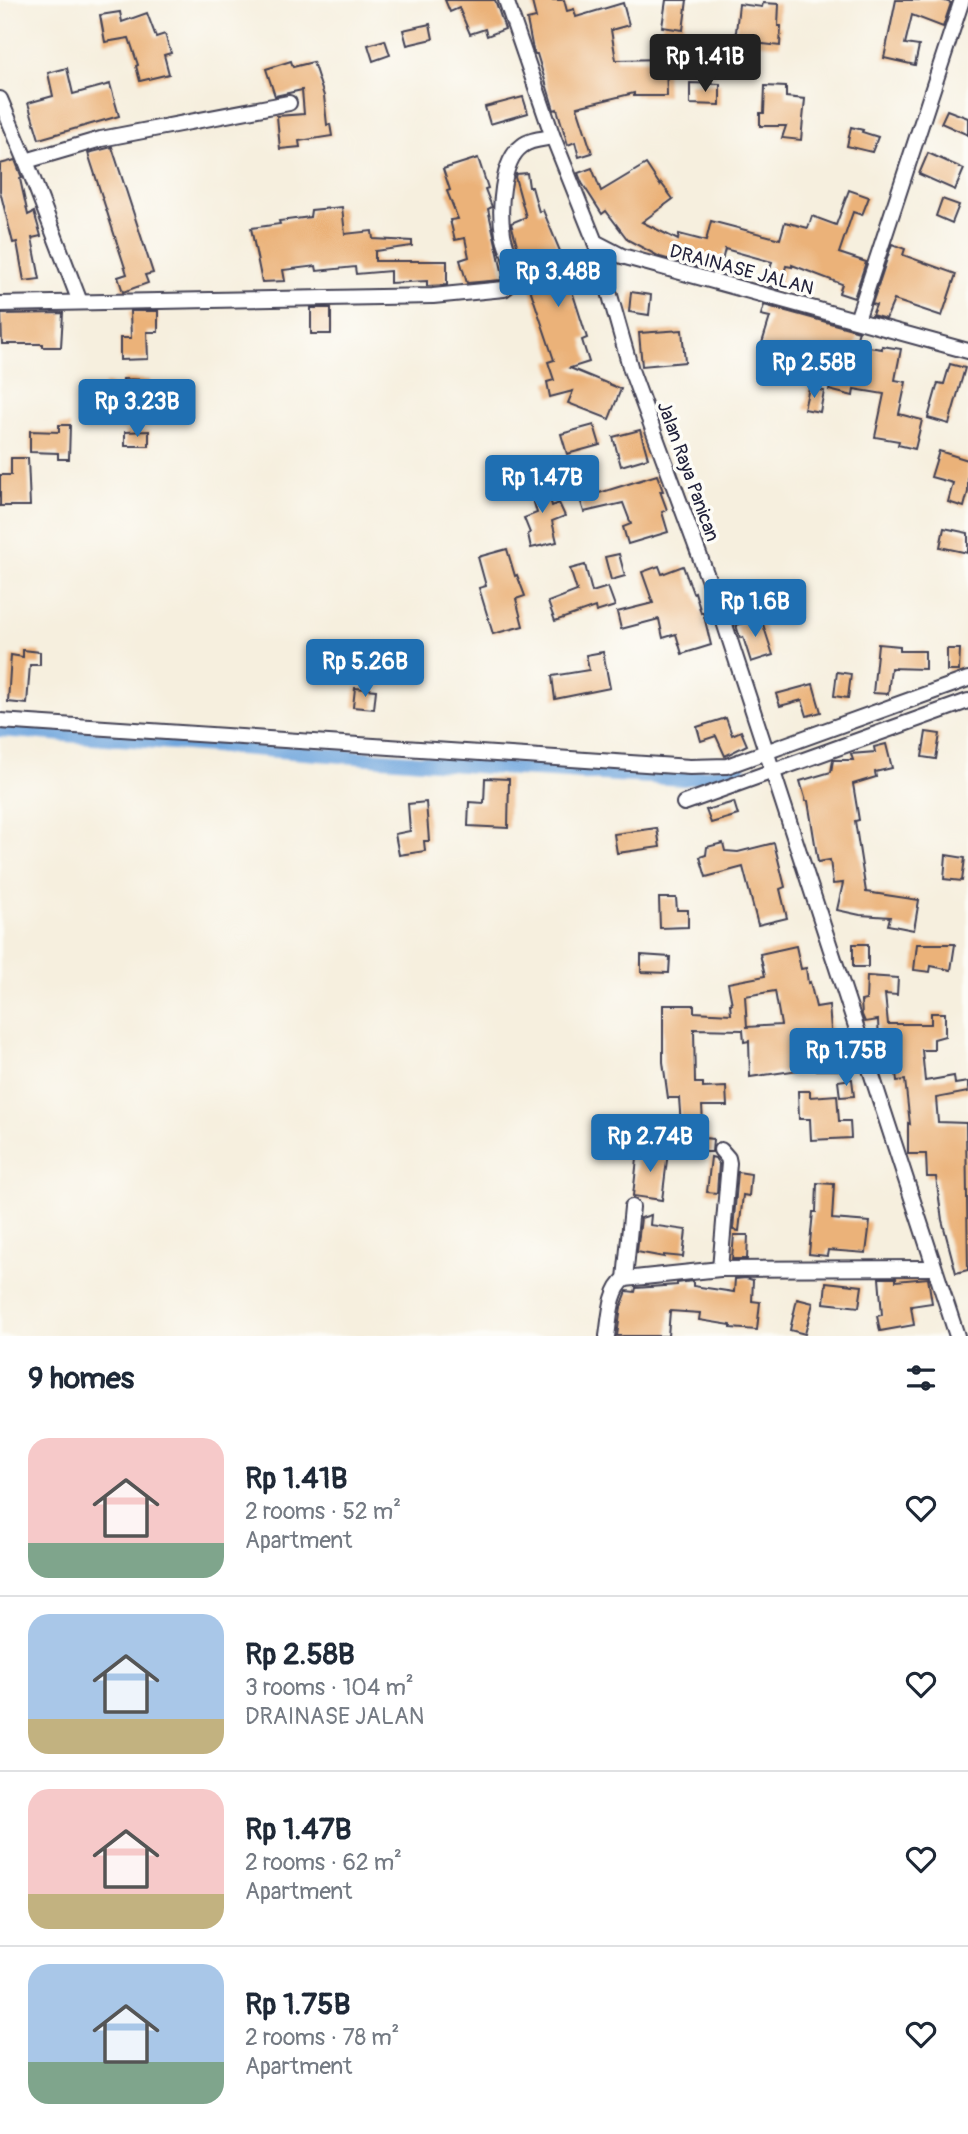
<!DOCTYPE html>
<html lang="en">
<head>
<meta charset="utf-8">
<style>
	body { margin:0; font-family:Pangolin,sans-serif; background:#f6f6f7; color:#1f2937; height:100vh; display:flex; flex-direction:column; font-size:26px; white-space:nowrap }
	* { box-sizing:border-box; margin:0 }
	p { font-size:23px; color:#747a83 }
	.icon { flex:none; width:38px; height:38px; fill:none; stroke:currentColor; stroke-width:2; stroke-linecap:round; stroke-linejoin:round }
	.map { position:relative; height:1336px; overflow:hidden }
	.details { display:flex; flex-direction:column; background:#fff; flex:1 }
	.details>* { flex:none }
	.price { position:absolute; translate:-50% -60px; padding:0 16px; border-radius:7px; background:#1f6fb2; color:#fff; font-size:23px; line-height:46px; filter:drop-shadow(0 2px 4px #0008) }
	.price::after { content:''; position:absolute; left:50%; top:42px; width:21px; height:16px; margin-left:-10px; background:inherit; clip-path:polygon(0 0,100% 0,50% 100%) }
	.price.selected { background:#222; color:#fff }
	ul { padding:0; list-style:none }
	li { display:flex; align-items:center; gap:21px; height:175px; padding:0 28px }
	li+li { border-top:2px solid #e0e1e3 }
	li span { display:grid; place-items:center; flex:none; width:196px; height:140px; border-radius:21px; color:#555 }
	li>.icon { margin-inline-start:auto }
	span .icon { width:84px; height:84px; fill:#fffc; stroke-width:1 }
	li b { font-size:30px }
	h2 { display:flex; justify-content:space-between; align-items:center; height:84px; padding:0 28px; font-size:30px }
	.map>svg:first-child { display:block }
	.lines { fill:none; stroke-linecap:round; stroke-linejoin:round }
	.canal { stroke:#6fa6dd; stroke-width:14 }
	.building { fill:#ebb279; fill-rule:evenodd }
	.minor-casing { stroke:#424153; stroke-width:18 }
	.minor { stroke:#fff; stroke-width:14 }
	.labels { text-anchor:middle; stroke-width:7; stroke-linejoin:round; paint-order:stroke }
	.street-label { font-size:19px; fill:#22223b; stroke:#fdfcf7 }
</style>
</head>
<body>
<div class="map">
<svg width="968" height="1336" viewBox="0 0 968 1336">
	<rect width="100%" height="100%" fill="#fdfcf7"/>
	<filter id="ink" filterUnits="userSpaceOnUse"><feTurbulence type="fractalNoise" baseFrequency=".0143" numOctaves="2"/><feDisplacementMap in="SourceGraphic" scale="14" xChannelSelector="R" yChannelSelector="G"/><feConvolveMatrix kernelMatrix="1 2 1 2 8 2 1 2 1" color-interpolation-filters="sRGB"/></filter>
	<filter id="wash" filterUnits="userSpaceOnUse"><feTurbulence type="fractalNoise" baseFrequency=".00686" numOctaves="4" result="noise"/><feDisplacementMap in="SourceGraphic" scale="28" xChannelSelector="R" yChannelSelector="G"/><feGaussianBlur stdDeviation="1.57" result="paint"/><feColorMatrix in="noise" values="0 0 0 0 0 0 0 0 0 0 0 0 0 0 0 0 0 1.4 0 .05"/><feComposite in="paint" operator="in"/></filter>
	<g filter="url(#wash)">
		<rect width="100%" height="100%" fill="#f6efde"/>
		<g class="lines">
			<polyline class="canal" points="0,730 502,768 683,779 722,773 739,767"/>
		</g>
		<g id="blocks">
			<g class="building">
				<polygon points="445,0 495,0 505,29 487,36 485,29 470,34 459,8 450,12"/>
				<polygon points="540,0 564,0 567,11 574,9 576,17 623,3 629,25 611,30 616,60 666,59 667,96 634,96 634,93 577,107 592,153 579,157 575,142 568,145 557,109 554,110 537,54 535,54 533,50 527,20 536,18 532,2"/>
				<polygon points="666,0 687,0 683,30 662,27"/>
				<polygon points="896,0 942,0 951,3 943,27 912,15 905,44 919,46 915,65 884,58"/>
				<polygon points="763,3 779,4 778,26 781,26 780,46 735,41 739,4 762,7"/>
				<polygon points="120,12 122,22 147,13 156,37 165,34 171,53 164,55 169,74 140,81 136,66 138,65 129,38 105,42 100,15"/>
				<polygon points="430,24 433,39 407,45 403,30"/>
				<polygon points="385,40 390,55 373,61 368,45"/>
				<polygon points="291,61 293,67 313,62 324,96 327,125 330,124 332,136 299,141 300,147 280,149 277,116 304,114 302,90 275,96 266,69"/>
				<polygon points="67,68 73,94 110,84 119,116 39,139 28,103 53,96 48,73"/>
				<polygon points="690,83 720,84 720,105 690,104"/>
				<polygon points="765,86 786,87 786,97 805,99 801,140 782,138 786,126 760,126 760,113 764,113"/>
				<polygon points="523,97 528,113 490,124 485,107"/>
				<polygon points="947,110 968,118 968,135 941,123"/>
				<polygon points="851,127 863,130 862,132 878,137 872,152 847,146"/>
				<polygon points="112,147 153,273 145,275 148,283 123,292 118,277 127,274 88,153"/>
				<polygon points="928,153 964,169 955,190 919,174"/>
				<polygon points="478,158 488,188 485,189 492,207 488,209 503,275 501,280 467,283 460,260 469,257 465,238 455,240 450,220 458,219 447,191 450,190 443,169"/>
				<polygon points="15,160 22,178 20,179 28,215 34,212 41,236 32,238 40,279 24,281 17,242 13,243 0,191 0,164"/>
				<polygon points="646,164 660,185 661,183 673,199 642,222 678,240 679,234 706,241 711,221 780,239 785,222 808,228 812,216 836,225 849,190 869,197 862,215 853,212 839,253 866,262 854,298 839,293 842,284 792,265 792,267 786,266 780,289 766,285 772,262 725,249 719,273 660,257 628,240 606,211 602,214 582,183 578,173 592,168 601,191"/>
				<polygon points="527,173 529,187 532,187 539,212 543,210 567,268 565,269 587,338 582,340 589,362 570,368 621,389 609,419 568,403 573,391 550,397 547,382 554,380 548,362 554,360 525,274 523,275 522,263 511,223 526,217 515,177 516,174"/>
				<polygon points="942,199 959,205 952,223 936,216"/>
				<polygon points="342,207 345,234 372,231 373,239 412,241 412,246 375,251 375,261 447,261 447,285 427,286 427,281 390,283 390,271 356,274 355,267 317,271 316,266 283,270 285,281 262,282 251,228 280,224 279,221 310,217 311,210"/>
				<polygon points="892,244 905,249 903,255 956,274 942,316 894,300 886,319 872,315 876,305 872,304"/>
				<polygon points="631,292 651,295 649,315 629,312"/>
				<polygon points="764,305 859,331 855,345 882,349 882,346 901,349 895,380 906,382 899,414 922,420 915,449 898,445 899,441 875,437 884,394 854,389 853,396 829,390 833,370 804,361 801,371 768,363 770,357 759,353 770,317 761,315"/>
				<rect x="311" y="308" width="20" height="26"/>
				<polygon points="130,311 158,311 158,332 147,332 148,359 120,360 120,338 131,338"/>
				<polygon points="63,313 61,347 43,347 43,344 2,344 1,314"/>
				<polygon points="682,330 685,362 642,366 639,333"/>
				<polygon points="950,364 965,368 949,424 928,418 938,383 944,384"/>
				<polygon points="123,379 150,380 149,406 103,404 104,384 122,386"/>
				<polygon points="809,388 824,391 820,412 804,409"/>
				<polygon points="59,425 70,425 69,459 58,459 58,453 30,452 30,431 59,432"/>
				<polygon points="594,425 600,445 567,454 561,434"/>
				<polygon points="640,430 648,458 621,466 613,437"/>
				<polygon points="149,431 149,446 125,446 125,432"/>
				<polygon points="939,451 968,460 968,492 964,507 948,502 953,483 931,477"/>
				<polygon points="11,458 28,458 30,506 0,506 0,475 11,475"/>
				<polygon points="543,475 552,506 559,503 565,516 552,521 557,542 531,548 528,534 530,533 524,518 537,513 527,479"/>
				<polygon points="657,475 663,491 660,491 667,510 662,512 668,532 628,544 623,527 631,524 623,503 584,512 580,499"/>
				<polygon points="944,528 968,533 968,553 940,547"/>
				<polygon points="507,549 515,576 517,575 525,596 516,599 523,626 493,634 479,588 486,586 478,557"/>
				<polygon points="619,554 625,576 611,580 605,557"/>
				<polygon points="585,565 592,592 608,587 615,606 596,612 595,607 555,621 548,602 577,591 570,569"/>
				<polygon points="659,566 662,574 683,566 693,593 695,592 701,613 703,612 711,645 682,654 676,634 663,638 659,619 621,629 617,612 653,603 642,572"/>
				<polygon points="761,618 773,655 751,662 743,637 740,638 736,625"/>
				<polygon points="878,644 900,646 900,651 925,651 925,669 891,668 888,694 873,693"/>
				<polygon points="947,649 960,649 959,671 947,671"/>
				<polygon points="23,650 40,652 40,665 30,665 27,704 8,702 11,655 23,657"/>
				<polygon points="603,652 610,688 555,699 552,676 589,670 586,655"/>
				<polygon points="837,672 851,674 848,698 834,696"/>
				<polygon points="813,684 821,712 807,716 802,700 780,706 776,694"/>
				<polygon points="355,688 376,690 374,709 353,707"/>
				<polygon points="726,718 732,735 741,731 747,745 725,756 716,736 701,741 697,727"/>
				<polygon points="926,732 940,734 936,759 922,757"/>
				<polygon points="886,744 892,768 875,772 876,777 853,784 859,820 855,821 866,892 919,900 914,930 888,925 890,917 860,915 837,910 843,883 833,884 830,860 818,862 808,801 806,801 800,781 831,772 833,760 853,760 851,754 875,752 874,747"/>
				<polygon points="485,778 509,779 508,828 468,826 469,802 484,803"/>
				<polygon points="426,802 429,841 424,841 425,851 399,855 395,834 410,831 408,804"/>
				<polygon points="734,802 738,815 711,823 706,810"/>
				<polygon points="657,828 660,847 617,853 614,834"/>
				<polygon points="723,843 725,851 738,852 774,843 785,887 780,889 787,918 758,925 743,867 706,877 700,857 706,855 707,847"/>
				<polygon points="946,855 965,858 962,881 944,879"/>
				<polygon points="659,898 676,898 677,910 688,910 688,927 660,928"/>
				<rect x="853" y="944" width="15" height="23"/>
				<polygon points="917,944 955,944 951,970 931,966 930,972 914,970"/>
				<path d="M796 946 801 969 806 968 808 983 810 982 816 1007 829 1005 833 1054 837 1053 838 1070H799L750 1077 749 1041 744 1042 743 1030 694 1029 695 1083H703V1088L726 1087 727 1106H702L704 1138 713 1139 712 1152H685L686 1125H681L679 1098H668L663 1062V1005H694V1012L731 1014 730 1004H732L728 983 765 976 760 954ZM775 991 781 1025 747 1027 745 996Z"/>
				<polygon points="641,955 670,957 669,973 641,972"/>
				<polygon points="867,976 898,978 897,995 885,994 888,1024 931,1024 931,1013 945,1013 945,1036 934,1039 934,1050 922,1050 925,1081 954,1076 955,1084 968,1082 968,1092 936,1098 938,1122 966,1123 968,1270 956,1273 942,1220 936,1177 927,1177 926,1154 908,1154 908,1123 910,1124 905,1080 897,1081 895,1064 890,1064 888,1041 879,1041 878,1020 865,1022 862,1015 861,1001 866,1000"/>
				<polygon points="852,1079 854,1096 840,1097 838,1081"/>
				<polygon points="798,1091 810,1091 810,1097 837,1095 839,1121 850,1121 851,1138 811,1140 810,1119 799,1119"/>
				<polygon points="638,1149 668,1152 662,1200 633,1196"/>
				<polygon points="711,1157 715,1158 719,1164 717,1193 707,1192"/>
				<polygon points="738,1172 751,1174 749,1196 743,1195 739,1231 733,1230"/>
				<polygon points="817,1183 834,1184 832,1219 870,1222 866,1253 828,1250 827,1256 809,1254 813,1212 816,1212"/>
				<polygon points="651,1215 650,1225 686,1230 683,1257 664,1255 664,1257 637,1252 641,1218"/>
				<polygon points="734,1235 748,1235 747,1259 732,1259"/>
				<polygon points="746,1278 753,1280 752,1301 760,1302 757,1330 731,1328 731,1325 699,1320 700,1313 670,1311 668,1336 617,1336 621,1307 627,1291 635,1292 636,1288 677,1285 677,1283 693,1281 693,1286 734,1292 735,1279"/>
				<polygon points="879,1278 896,1278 896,1281 928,1278 932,1303 911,1306 914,1325 880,1331 877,1316 882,1315"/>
				<polygon points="826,1282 862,1286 859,1307 824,1303"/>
				<polygon points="797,1299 813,1303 805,1334 790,1330"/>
			</g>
		</g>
	</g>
	<g filter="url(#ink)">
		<use href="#blocks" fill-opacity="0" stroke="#424153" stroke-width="2"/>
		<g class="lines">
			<g class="minor-casing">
				<g id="minor">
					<polyline points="506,0 553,137 595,242 622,256 968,351"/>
					<polyline points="0,99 26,161"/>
					<polyline points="595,242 631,370 724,622 957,1336"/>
					<polyline points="80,302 26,161 101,139 289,103"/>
					<path d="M0 304 433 296 504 289C509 286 512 283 513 276 515 262 505 248 503 234 499 211 501 161 522 146 530 139 543 139 553 137"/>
					<polyline points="857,320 962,0"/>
					<polyline points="0,721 690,767 727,766 968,679"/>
					<polyline points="684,803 968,701"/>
					<polyline points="720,1269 729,1163 728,1158 721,1150"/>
					<polyline points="625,1279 632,1207"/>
					<path d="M607 1336C610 1318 610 1290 625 1279L720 1269 934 1268"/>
				</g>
			</g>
			<use href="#minor" class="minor"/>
		</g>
	</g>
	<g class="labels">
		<g class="street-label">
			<text transform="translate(742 269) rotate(15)" y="7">DRAINASE JALAN</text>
			<text transform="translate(689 471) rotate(70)" y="7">Jalan Raya Panican</text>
		</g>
	</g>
</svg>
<b class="price selected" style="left:705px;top:94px">Rp 1.41B</b>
<b class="price" style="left:558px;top:309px">Rp 3.48B</b>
<b class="price" style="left:814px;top:400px">Rp 2.58B</b>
<b class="price" style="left:137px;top:439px">Rp 3.23B</b>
<b class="price" style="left:542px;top:515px">Rp 1.47B</b>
<b class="price" style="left:755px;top:639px">Rp 1.6B</b>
<b class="price" style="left:365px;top:699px">Rp 5.26B</b>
<b class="price" style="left:846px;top:1088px">Rp 1.75B</b>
<b class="price" style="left:650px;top:1174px">Rp 2.74B</b>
</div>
<section class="details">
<h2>9 homes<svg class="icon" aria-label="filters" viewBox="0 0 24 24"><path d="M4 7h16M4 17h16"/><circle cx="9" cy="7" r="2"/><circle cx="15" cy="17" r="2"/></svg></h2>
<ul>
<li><span style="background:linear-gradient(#f6c9c9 75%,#7fa58c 0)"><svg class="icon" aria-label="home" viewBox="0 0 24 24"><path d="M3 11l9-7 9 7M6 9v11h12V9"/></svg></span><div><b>Rp 1.41B</b><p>2 rooms · 52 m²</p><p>Apartment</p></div><svg class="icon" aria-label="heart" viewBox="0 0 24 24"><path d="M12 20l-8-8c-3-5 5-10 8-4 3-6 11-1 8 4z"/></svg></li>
<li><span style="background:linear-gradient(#a9c7e8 75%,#c2b280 0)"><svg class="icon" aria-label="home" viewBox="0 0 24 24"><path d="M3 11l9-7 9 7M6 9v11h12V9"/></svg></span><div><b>Rp 2.58B</b><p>3 rooms · 104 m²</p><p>DRAINASE JALAN</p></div><svg class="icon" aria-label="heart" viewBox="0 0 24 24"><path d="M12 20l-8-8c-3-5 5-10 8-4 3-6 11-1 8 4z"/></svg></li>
<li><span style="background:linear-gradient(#f6c9c9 75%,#c2b280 0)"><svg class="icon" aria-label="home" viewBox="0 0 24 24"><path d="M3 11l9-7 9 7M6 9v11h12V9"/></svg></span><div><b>Rp 1.47B</b><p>2 rooms · 62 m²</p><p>Apartment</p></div><svg class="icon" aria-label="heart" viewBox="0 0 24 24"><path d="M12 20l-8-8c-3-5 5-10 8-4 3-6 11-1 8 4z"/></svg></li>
<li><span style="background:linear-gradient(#a9c7e8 70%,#7fa58c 0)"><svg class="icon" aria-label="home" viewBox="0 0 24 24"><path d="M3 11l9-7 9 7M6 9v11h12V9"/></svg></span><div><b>Rp 1.75B</b><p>2 rooms · 78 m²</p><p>Apartment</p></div><svg class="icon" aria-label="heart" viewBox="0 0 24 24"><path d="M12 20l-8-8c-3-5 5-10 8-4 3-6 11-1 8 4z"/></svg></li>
</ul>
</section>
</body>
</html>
